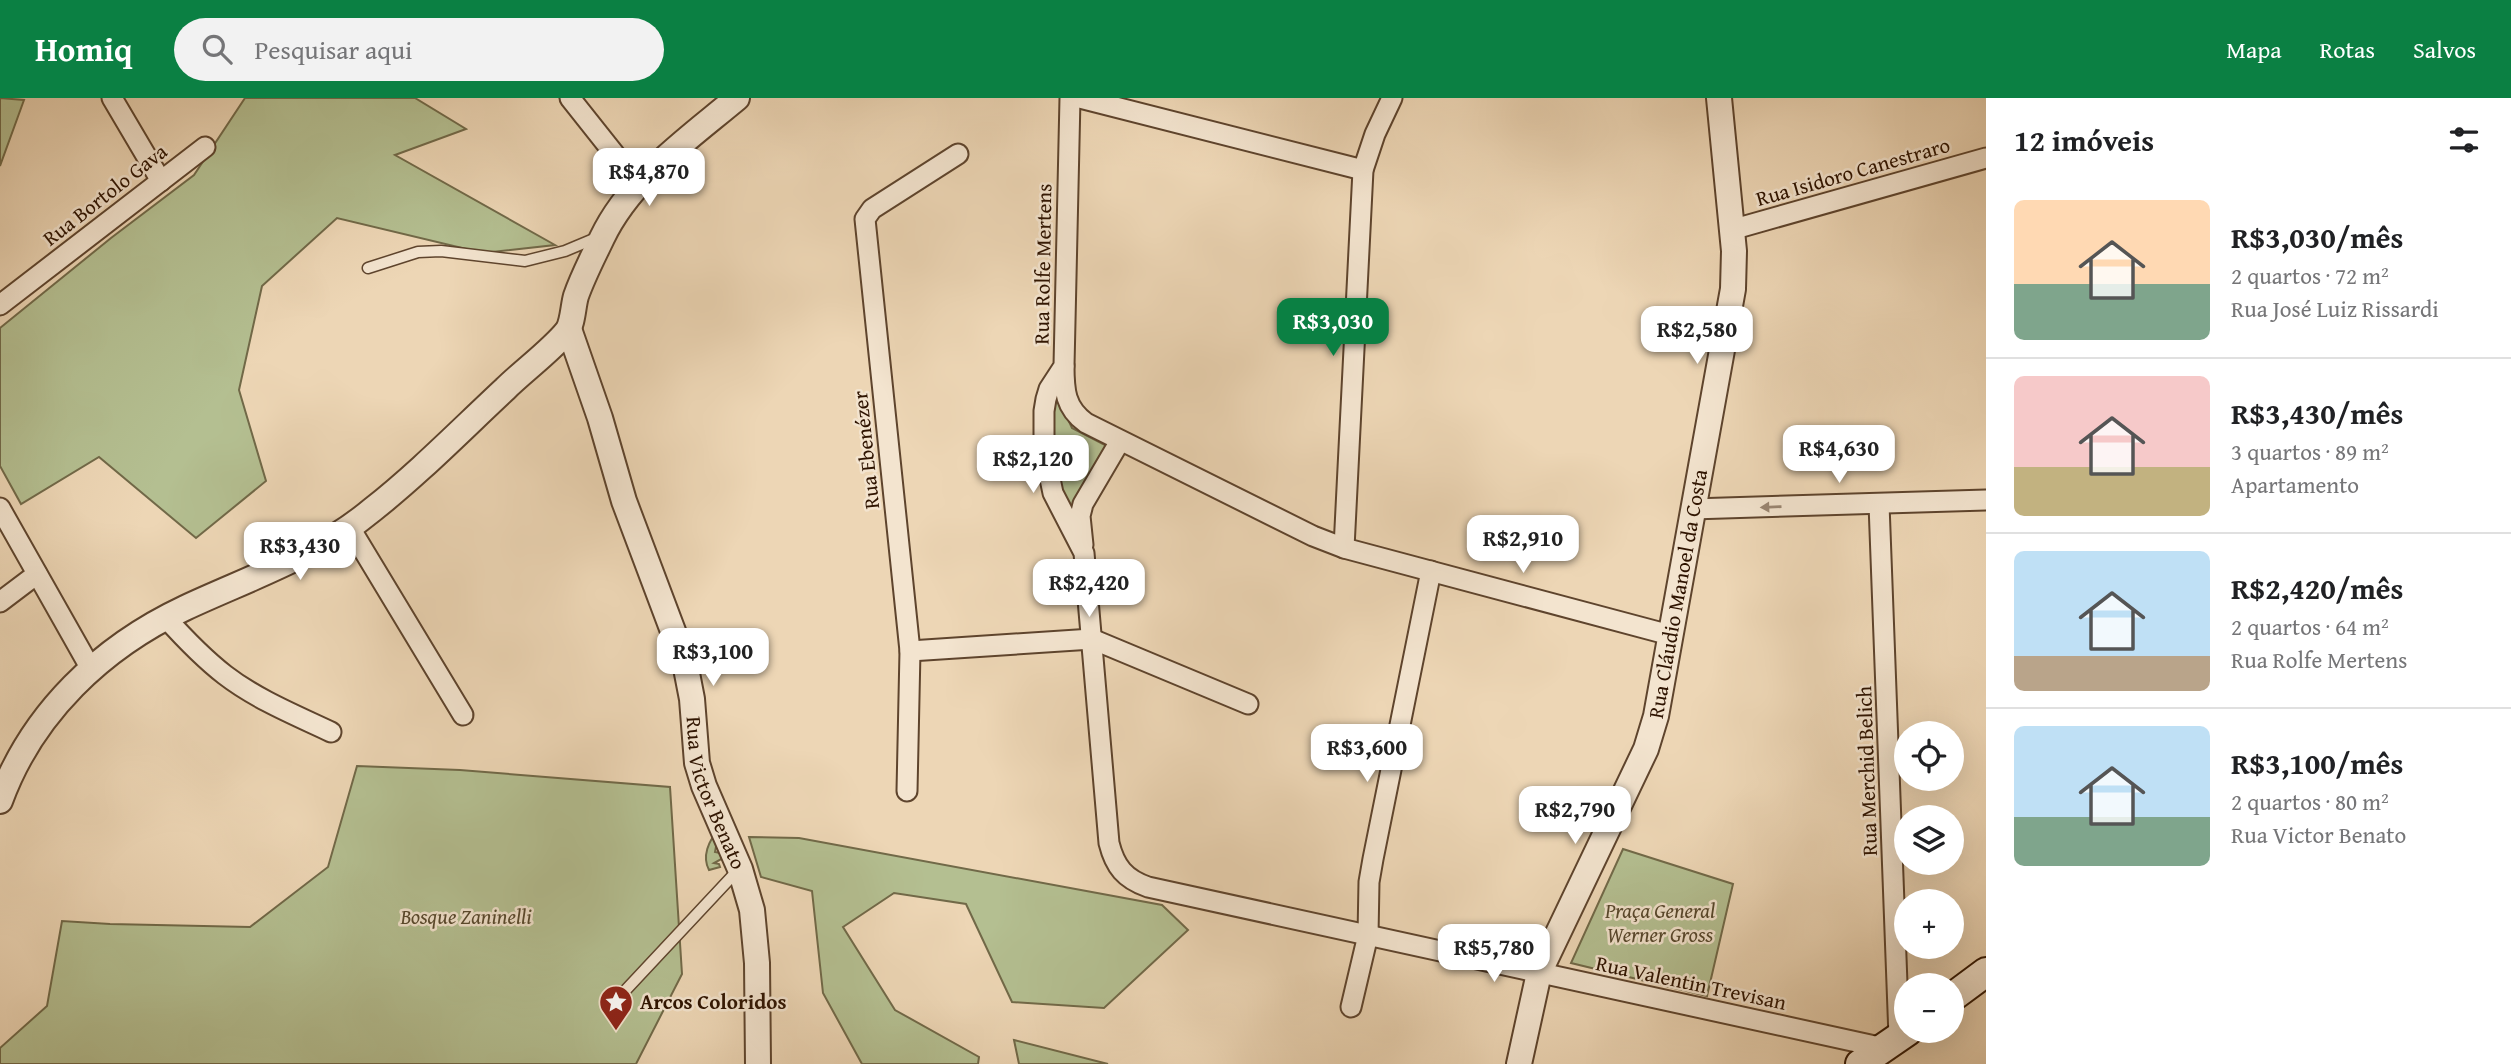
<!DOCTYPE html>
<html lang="pt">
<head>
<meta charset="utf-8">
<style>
	body { margin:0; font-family:"Gentium Book Plus",serif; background:#f2f2f2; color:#202124; height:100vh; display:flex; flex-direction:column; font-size:26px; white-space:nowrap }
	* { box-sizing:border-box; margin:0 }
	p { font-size:23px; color:#757577 }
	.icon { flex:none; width:38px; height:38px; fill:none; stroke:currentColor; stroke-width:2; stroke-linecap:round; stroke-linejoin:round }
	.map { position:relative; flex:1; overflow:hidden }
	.drawer { display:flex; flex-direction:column; background:#fff; width:525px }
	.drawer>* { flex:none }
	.buttons { position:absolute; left:1894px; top:623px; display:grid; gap:14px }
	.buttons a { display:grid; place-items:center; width:70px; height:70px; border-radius:50%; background:#fff; box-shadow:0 7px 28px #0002; font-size:35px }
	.price { position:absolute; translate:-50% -60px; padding:0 16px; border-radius:14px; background:#fff; color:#222; font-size:23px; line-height:46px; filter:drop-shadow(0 2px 4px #0008) }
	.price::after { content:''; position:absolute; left:50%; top:42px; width:21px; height:16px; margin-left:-10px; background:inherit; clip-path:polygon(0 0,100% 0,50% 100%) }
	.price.active { background:#0b8043; color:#fff }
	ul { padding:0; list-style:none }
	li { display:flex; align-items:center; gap:21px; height:175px; padding:0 28px }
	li+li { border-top:2px solid #e0e0e0 }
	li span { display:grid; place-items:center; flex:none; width:196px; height:140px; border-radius:10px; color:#555 }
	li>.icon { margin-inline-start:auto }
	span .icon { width:84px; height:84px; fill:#fffc; stroke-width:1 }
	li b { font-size:30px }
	h2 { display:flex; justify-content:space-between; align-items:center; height:84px; padding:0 28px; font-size:30px }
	header { display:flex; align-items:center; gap:42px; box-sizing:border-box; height:98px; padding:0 35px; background:#0b8043; color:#fff }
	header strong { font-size:33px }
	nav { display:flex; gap:38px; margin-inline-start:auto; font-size:24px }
	.search { width:490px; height:63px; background:#f2f2f2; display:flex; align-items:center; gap:18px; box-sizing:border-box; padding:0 24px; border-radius:38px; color:#757577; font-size:26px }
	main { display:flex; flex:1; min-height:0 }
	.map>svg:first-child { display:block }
	.green { fill:#b4bf91; stroke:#716948; stroke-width:2 }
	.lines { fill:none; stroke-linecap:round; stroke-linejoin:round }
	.service-casing { stroke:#5e442d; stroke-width:13 }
	.minor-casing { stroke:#5e442d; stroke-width:23 }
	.tertiary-casing { stroke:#5e442d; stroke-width:28 }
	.secondary-casing { stroke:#2e1300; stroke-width:32 }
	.service { stroke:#f3e4cf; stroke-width:10 }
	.minor { stroke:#f3e4cf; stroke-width:19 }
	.tertiary { stroke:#f3e4cf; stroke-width:24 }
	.secondary { stroke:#f3e4cf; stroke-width:28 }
	.oneway { fill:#9a8672 }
	.labels { text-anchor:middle; stroke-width:5; stroke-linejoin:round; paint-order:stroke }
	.street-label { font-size:21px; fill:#2e1300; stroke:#f3e4cf }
	.park-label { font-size:21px; font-style:italic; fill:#56472c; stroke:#f3e4cf }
	.poi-label { font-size:21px; font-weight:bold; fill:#2e1300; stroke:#f3e4cf; text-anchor:start }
</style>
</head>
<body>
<header>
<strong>Homiq</strong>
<div class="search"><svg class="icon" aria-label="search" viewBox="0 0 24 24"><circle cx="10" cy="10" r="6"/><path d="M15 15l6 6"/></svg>Pesquisar aqui</div>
<nav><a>Mapa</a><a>Rotas</a><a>Salvos</a></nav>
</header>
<main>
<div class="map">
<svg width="1986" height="966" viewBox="0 0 1986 966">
	<rect width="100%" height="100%" fill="#edd6b5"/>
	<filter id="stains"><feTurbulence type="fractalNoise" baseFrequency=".00286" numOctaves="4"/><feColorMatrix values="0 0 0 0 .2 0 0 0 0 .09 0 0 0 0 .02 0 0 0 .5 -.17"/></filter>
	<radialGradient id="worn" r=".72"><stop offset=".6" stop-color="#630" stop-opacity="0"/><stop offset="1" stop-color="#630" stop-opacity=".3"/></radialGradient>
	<g class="green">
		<polygon points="0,0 24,2 0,68"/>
		<polygon points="245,0 415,0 466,31 395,57 555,147 483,155 337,120 262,188 239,292 266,383 196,440 99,359 21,406 0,368 0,230 111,140 194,77"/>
		<polygon points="1057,298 1072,330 1107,348 1072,425 1051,360 1052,304"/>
		<polygon points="357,668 460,672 670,689 682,876 636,966 0,966 0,950 47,908 62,823 110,826 250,829 328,769"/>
		<path d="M719 733 715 754 720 755 725 759 714 765 719 766 720 769 709 772C702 759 708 742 719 733Z"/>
		<polygon points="749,739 799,740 1162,807 1188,832 1104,910 1012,904 966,806 894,795 843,829 895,912 979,959 978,966 862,966 823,895 812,793 761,779"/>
		<polygon points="1623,751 1733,786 1707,898 1571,865"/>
		<polygon points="1014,942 1108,966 1019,966"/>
	</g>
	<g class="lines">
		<g class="service-casing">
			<g id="service">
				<polyline points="368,170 418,154 441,153 525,163 565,153 596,140"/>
				<polyline points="622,896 739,771"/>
			</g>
		</g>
		<g class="minor-casing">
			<g id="minor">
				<polyline points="112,0 161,83"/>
				<polyline points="570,0 639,87"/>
				<path d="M1070 0 1064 268 1049 291 1046 301 1044 313V352L1053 395 1084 455 1109 745C1115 769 1125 781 1148 789L1884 950"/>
				<polyline points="1080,0 1363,72"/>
				<polyline points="1731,132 1986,60"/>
				<polyline points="0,207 205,49"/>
				<path d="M1064 268C1064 292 1065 310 1086 325L1313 438 1344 450 1670 537"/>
				<polyline points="1879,406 1899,939"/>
				<polyline points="0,410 91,571"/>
				<polyline points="1692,411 1986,402"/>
				<polyline points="350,430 463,617"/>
				<polyline points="1083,447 1080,418 1083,406 1120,343"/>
				<polyline points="1344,450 1363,72 1375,36 1392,0"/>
				<polyline points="0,504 37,476"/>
				<path d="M166 520C184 540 203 560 225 577 256 601 295 617 331 634"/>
				<polyline points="910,553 1092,541 1248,606"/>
				<polyline points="907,693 910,553 865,121 872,111 958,56"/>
				<polyline points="1351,909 1368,837 1369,784 1373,761 1431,473"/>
			</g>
		</g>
		<g class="tertiary-casing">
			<g id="tertiary">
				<path id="s1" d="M569 231 600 320 624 403 685 565 692 601 697 665 704 688 740 771 752 812 757 865 758 966"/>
				<path d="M0 703C32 615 102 549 185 510 249 480 317 458 372 412 419 375 461 332 505 291 522 274 553 251 567 233 573 225 573 208 576 198 583 178 593 159 602 140 630 81 688 41 737 0"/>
				<path id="s2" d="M1519 966 1539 875 1646 651 1656 618 1733 191 1734 153 1719 0"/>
			</g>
		</g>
		<g class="secondary-casing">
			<g id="secondary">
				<polyline points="1951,900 1986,874"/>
				<polyline points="1860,966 1908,933"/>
			</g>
		</g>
		<use href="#service" class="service"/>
		<use href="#minor" class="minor"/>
		<use href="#tertiary" class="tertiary"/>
		<use href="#secondary" class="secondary"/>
	</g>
	<defs><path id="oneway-solid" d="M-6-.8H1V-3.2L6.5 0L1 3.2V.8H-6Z" transform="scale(1.75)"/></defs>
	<use class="oneway" href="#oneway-solid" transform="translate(1771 409) rotate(178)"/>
	<defs>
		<g id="sight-pin" transform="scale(1.75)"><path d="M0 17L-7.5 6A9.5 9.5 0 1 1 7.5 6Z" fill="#8f2418" stroke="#f3e4cf"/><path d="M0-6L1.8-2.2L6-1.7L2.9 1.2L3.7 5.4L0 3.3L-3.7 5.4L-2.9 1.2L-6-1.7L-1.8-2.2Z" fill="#fff"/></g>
	</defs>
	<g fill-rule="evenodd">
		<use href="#sight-pin" x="616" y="904"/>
	</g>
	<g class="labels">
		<g class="street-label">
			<text transform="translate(1853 74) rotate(-16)" y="7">Rua Isidoro Canestraro</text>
			<text transform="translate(105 97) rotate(-38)" y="7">Rua Bortolo Gava</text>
			<text transform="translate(1043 166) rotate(-89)" y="7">Rua Rolfe Mertens</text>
			<text transform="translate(866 352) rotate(-96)" y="7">Rua Ebenézer</text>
			<text dy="7" stroke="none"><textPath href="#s2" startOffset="500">Rua Cláudio Manoel da Costa</textPath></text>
			<text transform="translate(1867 673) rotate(-92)" y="7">Rua Merchid Belich</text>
			<text dy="7" stroke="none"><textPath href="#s1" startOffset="488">Rua Victor Benato</textPath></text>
			<text transform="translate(1691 885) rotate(12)" y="7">Rua Valentin Trevisan</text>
		</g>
		<g class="park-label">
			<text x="1660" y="820">Praça General<tspan x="1660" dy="24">Werner Gross</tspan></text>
			<text x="466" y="826">Bosque Zaninelli</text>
		</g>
		<g class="poi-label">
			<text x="640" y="911">Arcos Coloridos</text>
		</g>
	</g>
	<rect width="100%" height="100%" filter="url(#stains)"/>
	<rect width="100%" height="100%" fill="url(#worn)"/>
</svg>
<div class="buttons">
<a><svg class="icon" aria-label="locate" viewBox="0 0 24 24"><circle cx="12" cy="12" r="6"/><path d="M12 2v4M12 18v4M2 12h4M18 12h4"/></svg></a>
<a><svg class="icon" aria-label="layers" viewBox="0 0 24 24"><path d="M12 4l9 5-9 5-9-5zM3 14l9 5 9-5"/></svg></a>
<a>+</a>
<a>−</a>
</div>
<b class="price" style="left:649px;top:110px">R$4,870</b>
<b class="price active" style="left:1333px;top:260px">R$3,030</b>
<b class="price" style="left:1697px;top:268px">R$2,580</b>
<b class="price" style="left:1839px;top:387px">R$4,630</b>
<b class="price" style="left:1033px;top:397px">R$2,120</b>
<b class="price" style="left:1523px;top:477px">R$2,910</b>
<b class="price" style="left:300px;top:484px">R$3,430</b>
<b class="price" style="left:1089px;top:521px">R$2,420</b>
<b class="price" style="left:713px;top:590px">R$3,100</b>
<b class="price" style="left:1367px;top:686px">R$3,600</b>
<b class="price" style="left:1575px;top:748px">R$2,790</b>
<b class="price" style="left:1494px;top:886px">R$5,780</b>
</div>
<section class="drawer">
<h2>12 imóveis<svg class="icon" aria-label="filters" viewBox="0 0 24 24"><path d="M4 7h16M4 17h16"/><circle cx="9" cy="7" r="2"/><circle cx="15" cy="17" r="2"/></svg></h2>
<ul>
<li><span style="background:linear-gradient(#ffd9b3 60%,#7fa58c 0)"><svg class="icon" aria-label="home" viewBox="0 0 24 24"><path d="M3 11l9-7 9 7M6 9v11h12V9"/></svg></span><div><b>R$3,030/mês</b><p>2 quartos · 72 m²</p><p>Rua José Luiz Rissardi</p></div></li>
<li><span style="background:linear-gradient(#f6c9c9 65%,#c2b280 0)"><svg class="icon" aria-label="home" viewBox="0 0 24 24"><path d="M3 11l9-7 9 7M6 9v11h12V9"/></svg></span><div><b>R$3,430/mês</b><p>3 quartos · 89 m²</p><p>Apartamento</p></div></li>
<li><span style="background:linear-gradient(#bfe0f5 75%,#b9a48a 0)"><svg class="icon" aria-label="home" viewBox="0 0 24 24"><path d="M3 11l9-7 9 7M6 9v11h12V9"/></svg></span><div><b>R$2,420/mês</b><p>2 quartos · 64 m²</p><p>Rua Rolfe Mertens</p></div></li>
<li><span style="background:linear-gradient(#bfe0f5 65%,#7fa58c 0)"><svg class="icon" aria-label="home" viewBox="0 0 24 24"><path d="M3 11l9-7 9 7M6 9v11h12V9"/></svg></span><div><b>R$3,100/mês</b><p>2 quartos · 80 m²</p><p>Rua Victor Benato</p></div></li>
</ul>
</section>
</main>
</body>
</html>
